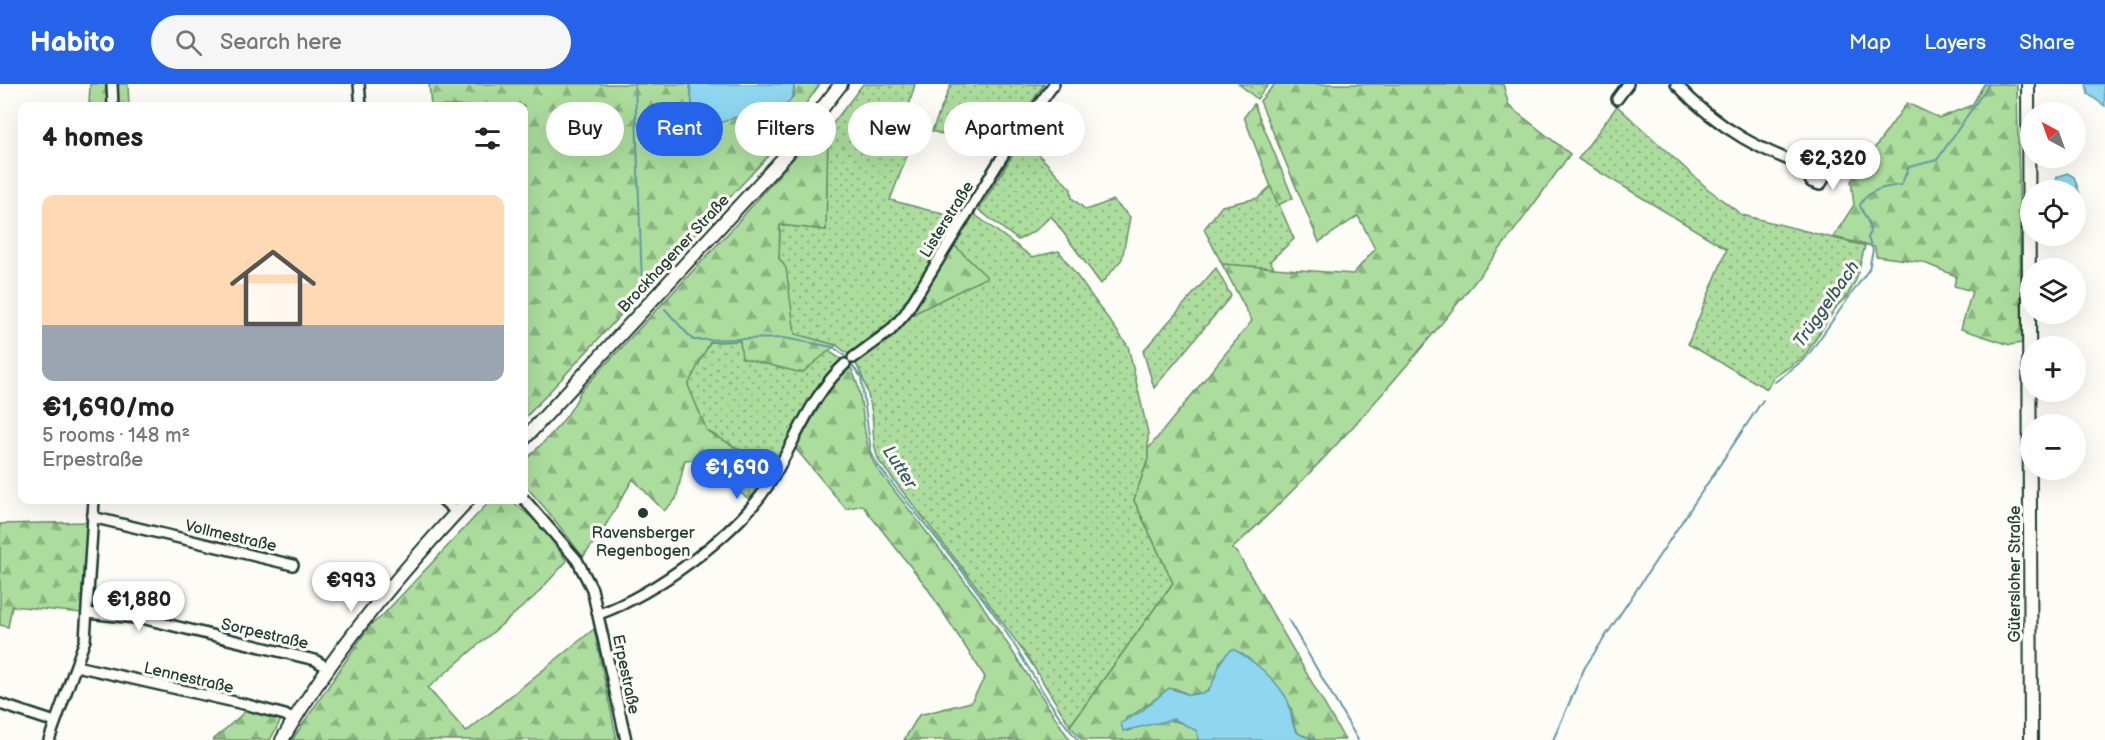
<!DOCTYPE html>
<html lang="en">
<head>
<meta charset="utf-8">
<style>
	body { margin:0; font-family:"Balsamiq Sans",sans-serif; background:#f6f6f6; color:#222; height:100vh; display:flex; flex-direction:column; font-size:22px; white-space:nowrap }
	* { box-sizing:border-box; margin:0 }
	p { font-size:20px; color:#767676 }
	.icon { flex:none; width:33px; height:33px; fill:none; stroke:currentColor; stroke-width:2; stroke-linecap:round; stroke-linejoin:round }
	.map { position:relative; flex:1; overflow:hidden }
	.side { position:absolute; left:18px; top:18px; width:510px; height:402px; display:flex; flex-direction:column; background:#fff; border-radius:12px; box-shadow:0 6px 24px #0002 }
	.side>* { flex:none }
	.hud { position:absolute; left:546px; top:18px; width:570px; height:54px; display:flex; gap:12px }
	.needle { width:39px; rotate:319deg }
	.fabs { position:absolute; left:2020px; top:18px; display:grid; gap:12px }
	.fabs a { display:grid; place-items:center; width:66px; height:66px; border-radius:50%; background:#fff; box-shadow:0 6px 24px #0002; font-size:30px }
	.price { position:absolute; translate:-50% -51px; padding:0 14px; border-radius:21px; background:#fff; color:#222; font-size:20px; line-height:39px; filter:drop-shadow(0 2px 3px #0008) }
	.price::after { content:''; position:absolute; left:50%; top:36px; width:18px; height:14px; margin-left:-9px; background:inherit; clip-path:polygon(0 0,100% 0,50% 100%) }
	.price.current { background:#2563eb; color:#fff }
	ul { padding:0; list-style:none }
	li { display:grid; align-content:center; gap:12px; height:318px; padding:0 24px }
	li+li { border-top:2px solid #e0e0e0 }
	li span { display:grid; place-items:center; height:186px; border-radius:12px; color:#555 }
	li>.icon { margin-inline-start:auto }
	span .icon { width:108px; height:108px; fill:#fffc; stroke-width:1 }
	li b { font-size:26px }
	h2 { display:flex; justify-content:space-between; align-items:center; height:72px; padding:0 24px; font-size:26px }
	.chip { padding:0 21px; border-radius:27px; background:#fff; box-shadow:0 6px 24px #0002; font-size:21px; line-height:54px }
	.chip.current { background:#2563eb; color:#fff }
	header { display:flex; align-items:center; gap:36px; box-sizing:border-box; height:84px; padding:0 30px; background:#2563eb; color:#fff }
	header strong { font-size:28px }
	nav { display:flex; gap:33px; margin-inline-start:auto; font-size:21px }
	.search { width:420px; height:54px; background:#f6f6f6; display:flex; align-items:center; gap:15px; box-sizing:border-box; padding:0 21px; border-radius:33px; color:#767676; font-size:22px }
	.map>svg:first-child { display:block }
	.grass { fill:url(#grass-dots); stroke:#668d68; stroke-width:1.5 }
	.forest { fill:url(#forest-firs); stroke:#668d68; stroke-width:1.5 }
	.water { fill:#8fd7f0; stroke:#6299a5; stroke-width:1.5 }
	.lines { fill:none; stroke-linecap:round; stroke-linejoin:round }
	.stream { stroke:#6299a5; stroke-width:2 }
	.minor-casing { stroke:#1f3d34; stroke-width:14 }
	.major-casing { stroke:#1f3d34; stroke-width:16 }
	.minor { stroke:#fdfcf7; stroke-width:9 }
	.major { stroke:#fdfcf7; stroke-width:12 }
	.poi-dot { fill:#1f3d34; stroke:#fdfcf7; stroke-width:2 }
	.labels { text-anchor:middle; stroke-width:6; stroke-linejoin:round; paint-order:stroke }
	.street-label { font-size:16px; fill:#1f3d34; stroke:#fdfcf7 }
	.poi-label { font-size:16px; fill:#1f3d34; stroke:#fdfcf7 }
	.water-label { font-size:18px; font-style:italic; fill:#355c5a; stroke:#fdfcf7 }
</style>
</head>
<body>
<header>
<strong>Habito</strong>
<div class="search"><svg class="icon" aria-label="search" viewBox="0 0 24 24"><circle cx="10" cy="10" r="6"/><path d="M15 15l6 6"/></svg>Search here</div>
<nav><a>Map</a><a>Layers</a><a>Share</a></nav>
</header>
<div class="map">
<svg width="2105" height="656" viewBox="0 0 2105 656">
	<defs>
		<pattern id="grass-dots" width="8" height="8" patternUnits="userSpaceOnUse" patternTransform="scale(1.5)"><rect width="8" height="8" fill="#acdd9d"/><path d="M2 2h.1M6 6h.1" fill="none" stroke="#8bb481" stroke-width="1.8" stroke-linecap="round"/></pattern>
		<pattern id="forest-firs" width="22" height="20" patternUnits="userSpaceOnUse" patternTransform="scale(1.5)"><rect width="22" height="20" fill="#acdd9d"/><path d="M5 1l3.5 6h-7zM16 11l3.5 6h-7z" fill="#8bb481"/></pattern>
	</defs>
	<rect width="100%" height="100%" fill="#fdfcf7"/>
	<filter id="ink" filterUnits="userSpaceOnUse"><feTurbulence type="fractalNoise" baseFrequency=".0167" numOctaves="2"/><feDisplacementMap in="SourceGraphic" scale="12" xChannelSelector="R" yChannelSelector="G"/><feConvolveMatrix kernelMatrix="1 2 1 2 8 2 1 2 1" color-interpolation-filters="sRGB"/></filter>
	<g filter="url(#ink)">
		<g class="grass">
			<polygon points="863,0 915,0 907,29 922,33 890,116 958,134 901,229 848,270 836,261 795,250 779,174 780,141 826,146 828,46"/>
			<polygon points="951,0 1044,0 998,68 932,47"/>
			<polygon points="1239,0 1269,0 1257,15"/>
			<polygon points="1617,22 1708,105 1742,131 1865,162 1856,196 1848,211 1837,222 1804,273 1773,294 1767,305 1688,260 1727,165 1578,75"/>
			<polygon points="1023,54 1071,105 1072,114 1086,126 1113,116 1130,133 1122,175 1101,200 1051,132 1035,147 1018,156 979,126"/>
			<polygon points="1271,102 1294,155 1270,177 1274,184 1222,180 1204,145 1222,122 1258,114"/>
			<path d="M974 130 1032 173 1059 167 1128 262 1148 349V375L1134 416 1173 499 1070 642 1030 577 980 507 879 377C872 361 874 347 872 329 869 312 864 293 855 278L893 250 911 231 986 193 954 161Z"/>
			<polygon points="1216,184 1231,212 1154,304 1143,267"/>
			<polygon points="741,257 803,288 827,266 842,276 815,311 772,384 707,347 687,301 710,258"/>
		</g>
		<g class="forest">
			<polygon points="90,0 107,0 108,22 89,22"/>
			<polygon points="117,0 128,0 129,22 118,22"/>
			<polygon points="429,0 690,0 694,37 706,44 732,34 778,26 794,12 794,0 820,0 770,70 525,334 524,22 431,22"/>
			<path d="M1275 0H1503L1509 22 1570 70C1472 208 1356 351 1232 465L1237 468 1345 656H1316L1299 650 1294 642 1292 627 1286 614 1258 583 1220 577 1217 594 1207 608 1190 611 1174 604C1156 611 1145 626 1126 634L1128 647C1151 635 1176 631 1197 647L1198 656H1082L1070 642 1173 499 1134 416 1148 375V365L1252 237 1222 180 1353 190 1375 165 1358 132 1319 158 1260 17Z"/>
			<polygon points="1984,0 2017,0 2022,259 2010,261 1961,245 1972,207 1954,202 1956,192 1922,178 1876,172 1875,163 1833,153 1854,121 1851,97 1907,19 1939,34 1972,21"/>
			<polygon points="1254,20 1293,114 1278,121 1244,33"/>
			<path d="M822 42 828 46 826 146 780 141 779 174 786 184 795 250 836 261 803 288H798L742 274 740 257 710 258 688 301 707 347 772 384 764 400 750 416 739 408 741 392 736 374 685 376 676 415 664 427 633 395 601 449 583 473 550 430 524 400V378C544 357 569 336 580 308L730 147Z"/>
			<polygon points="954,161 987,193 911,231"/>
			<path d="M849 281C868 312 858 351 876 383L977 513 1070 656H904L919 631 971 618 985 593 926 502 862 421 846 425 795 364 836 293Z"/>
			<polygon points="491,416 511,416 539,440 567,477 534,513 428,604 466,648 594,545 617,656 292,656 370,541 380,534"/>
			<polygon points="89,438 81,529 12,522 8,543 0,541 0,440"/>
			<polygon points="248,625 282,634 270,656 213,656"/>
		</g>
		<g class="water">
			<path d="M690 0H794C795 34 757 27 733 34 724 37 715 41 706 44L694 37Z"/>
			<polygon points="2086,0 2104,0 2105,22 2088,10"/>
			<polygon points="2067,89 2074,93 2084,122 2082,127 2076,130 2076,106 2064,106 2056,99 2057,93"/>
			<path d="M1233 565C1252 575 1276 595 1287 615 1292 625 1290 643 1299 650 1303 653 1311 654 1316 656H1198L1197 647 1174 635 1123 647 1121 639 1142 627 1169 604 1190 611 1207 608C1219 594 1216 575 1233 565Z"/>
		</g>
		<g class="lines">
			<g class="stream">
				<polyline points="635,0 642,202"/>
				<path d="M665 225 693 256 784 254 833 263 844 271 861 293 871 368 877 380C915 429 956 476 991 526 1022 568 1044 617 1078 656"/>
				<path d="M1775 298 1806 274 1869 185 1873 166 1868 154C1874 140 1864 134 1860 121 1868 105 1885 103 1901 101L1909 83 1937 76 1989 0"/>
				<polyline points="1288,535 1358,656"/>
				<polyline points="1553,656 1585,583 1763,316"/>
			</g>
			<g class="minor-casing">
				<g id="minor">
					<polyline points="112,0 113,22"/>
					<polyline points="359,0 361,22"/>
					<path d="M1676 0C1719 46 1762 68 1822 88L1825 93 1820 101 1811 98 1804 82"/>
					<polyline points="1617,15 1628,0"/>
					<polyline points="853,274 890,247 905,230 1007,65 1054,0"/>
					<polyline points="524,415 577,476 592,505 626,656"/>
					<polyline points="443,416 456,428"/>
					<polyline points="92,433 293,481"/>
					<polyline points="87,529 145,535 315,576 328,584"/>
					<path d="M599 530C655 510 737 450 769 400 794 361 810 312 845 280"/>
					<polyline points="76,582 248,621 285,631 293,636"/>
					<polyline points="0,620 55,638"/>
					<polyline points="49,656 85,556 94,416"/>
				</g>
			</g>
			<g class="major-casing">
				<g id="major">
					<polyline points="2028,0 2031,656"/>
					<polyline points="524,355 786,71 841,0"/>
					<path d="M282 656C333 568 399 490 468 416"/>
				</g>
			</g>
			<use href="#minor" class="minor"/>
			<use href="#major" class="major"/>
		</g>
	</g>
	<circle class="poi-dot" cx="643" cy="429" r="6"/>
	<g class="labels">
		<g class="street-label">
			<text transform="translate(946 135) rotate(-58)" y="6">Listerstraße</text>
			<text transform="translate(673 169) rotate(-47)" y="6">Brockhagener Straße</text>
			<text transform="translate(231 451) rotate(13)" y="6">Vollmestraße</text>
			<text transform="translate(2014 490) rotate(-90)" y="6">Gütersloher Straße</text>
			<text transform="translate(265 549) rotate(13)" y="6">Sorpestraße</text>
			<text transform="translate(627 590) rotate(78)" y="6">Erpestraße</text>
			<text transform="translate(189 593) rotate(13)" y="6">Lennestraße</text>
		</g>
		<g class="poi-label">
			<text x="643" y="454">Ravensberger<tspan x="643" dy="18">Regenbogen</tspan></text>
		</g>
		<g class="water-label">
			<text transform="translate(1826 220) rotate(-55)" y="6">Trüggelbach</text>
			<text transform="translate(900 383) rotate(57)" y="6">Lutter</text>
		</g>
	</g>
</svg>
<div class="fabs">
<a><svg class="needle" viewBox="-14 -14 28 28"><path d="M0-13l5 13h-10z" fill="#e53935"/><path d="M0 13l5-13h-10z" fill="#767676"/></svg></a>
<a><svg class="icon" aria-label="locate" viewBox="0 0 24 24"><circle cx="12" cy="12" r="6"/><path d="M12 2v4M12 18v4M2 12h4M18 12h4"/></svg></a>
<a><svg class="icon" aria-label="layers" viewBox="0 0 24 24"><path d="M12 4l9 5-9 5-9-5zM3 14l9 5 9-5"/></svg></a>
<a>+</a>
<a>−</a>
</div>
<b class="price" style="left:1833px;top:107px">€2,320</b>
<b class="price current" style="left:737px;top:416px">€1,690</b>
<b class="price" style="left:351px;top:529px">€993</b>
<b class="price" style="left:139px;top:548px">€1,880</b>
<div class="hud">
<a class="chip">Buy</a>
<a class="chip current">Rent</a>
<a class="chip">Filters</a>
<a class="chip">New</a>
<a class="chip">Apartment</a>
</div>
<section class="side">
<h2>4 homes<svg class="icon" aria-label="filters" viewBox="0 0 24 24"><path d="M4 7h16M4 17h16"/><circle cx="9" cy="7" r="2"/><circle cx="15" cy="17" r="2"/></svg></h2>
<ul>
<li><span style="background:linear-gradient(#ffd9b3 70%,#9aa5b1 0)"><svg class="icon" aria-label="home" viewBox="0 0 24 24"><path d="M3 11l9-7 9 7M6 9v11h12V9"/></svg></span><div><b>€1,690/mo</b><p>5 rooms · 148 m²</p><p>Erpestraße</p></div></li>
</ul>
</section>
</div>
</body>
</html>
